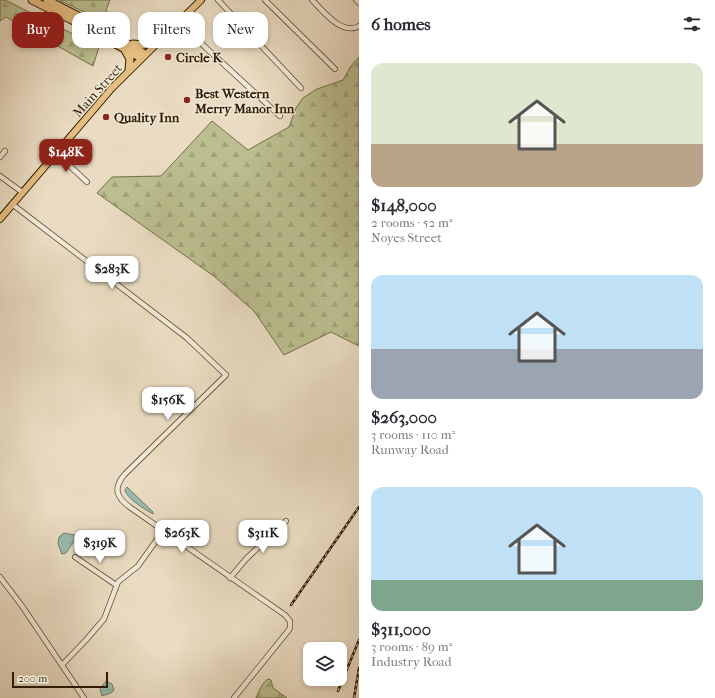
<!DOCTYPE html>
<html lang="en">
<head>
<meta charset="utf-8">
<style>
	body { margin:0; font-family:"IM FELL French Canon",serif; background:#f2f2f3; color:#2b2b33; height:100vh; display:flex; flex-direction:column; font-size:15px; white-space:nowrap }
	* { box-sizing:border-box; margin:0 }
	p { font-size:13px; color:#7c7c81 }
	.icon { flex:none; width:22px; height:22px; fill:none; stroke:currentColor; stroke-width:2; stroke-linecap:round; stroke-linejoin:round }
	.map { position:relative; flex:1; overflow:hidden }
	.panel { display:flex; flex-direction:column; background:#fff; width:356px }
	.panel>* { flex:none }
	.guide { position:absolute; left:12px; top:12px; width:287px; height:36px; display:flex; gap:8px }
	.controls { position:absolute; left:303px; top:642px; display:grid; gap:8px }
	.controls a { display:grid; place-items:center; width:44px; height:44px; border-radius:8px; background:#fff; box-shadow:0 2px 6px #0003; font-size:20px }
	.scale { position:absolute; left:12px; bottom:10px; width:96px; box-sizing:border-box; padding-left:4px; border:2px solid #301c00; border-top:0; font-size:11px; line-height:14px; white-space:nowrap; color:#301c00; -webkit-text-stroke:3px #f1e8d7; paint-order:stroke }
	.price { position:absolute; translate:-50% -34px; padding:0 9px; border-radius:8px; background:#fff; color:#222; font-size:13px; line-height:26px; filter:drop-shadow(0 1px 2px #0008) }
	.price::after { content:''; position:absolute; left:50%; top:24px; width:12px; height:9px; margin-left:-6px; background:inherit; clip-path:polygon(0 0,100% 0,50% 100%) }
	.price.active { background:#8f2418; color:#fff }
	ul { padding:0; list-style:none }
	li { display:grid; align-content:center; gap:8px; height:212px; padding:0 12px }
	li span { display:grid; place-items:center; height:124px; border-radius:12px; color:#555 }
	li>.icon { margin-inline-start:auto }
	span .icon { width:72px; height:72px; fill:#fffc; stroke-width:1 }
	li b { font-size:17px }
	h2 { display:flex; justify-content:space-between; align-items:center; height:48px; padding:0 12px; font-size:17px }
	.chip { padding:0 14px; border-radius:12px; background:#fff; box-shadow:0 2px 6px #0003; font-size:14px; line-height:36px }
	.chip.active { background:#8f2418; color:#fff }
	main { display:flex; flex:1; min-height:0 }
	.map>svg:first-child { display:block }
	.forest { fill:url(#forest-firs); stroke:#766e48 }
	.water { fill:url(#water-ripples); stroke:#6e7c69 }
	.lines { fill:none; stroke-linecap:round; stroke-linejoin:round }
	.minor-casing { stroke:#5e4c30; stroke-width:6 }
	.major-casing { stroke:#301c00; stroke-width:8 }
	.highway-casing { stroke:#301c00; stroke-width:9 }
	.minor { stroke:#f1e8d7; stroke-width:4.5 }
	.major { stroke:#e5be81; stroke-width:6 }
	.highway { stroke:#e5be81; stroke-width:7 }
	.rail-casing { stroke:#301c00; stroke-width:2.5 }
	.rail { stroke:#f1e8d7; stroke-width:1; stroke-dasharray:3; stroke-linecap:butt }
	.poi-dot { fill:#8f2418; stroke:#f1e8d7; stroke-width:1.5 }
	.labels { text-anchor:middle; stroke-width:3; stroke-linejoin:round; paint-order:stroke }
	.poi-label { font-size:13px; font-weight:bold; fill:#301c00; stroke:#f1e8d7; text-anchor:start }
	.street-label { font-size:13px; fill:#301c00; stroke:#f1e8d7 }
</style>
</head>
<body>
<main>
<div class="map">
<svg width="359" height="698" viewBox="0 0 359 698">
	<defs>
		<pattern id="forest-firs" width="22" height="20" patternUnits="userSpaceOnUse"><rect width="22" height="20" fill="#bbbf90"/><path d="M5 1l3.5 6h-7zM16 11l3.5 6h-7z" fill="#a1a47a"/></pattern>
		<pattern id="water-ripples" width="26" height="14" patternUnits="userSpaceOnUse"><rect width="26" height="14" fill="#98bcaf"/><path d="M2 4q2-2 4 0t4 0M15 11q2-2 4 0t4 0" fill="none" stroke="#83a195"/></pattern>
	</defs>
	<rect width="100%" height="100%" fill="#eadcc2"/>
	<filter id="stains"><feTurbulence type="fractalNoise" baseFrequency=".005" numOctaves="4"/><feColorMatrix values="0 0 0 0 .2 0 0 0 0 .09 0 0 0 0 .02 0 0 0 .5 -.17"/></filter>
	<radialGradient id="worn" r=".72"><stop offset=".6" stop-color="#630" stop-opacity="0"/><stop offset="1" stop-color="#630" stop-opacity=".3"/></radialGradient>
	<g class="forest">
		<polygon points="0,0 5,0 99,47 93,66 6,17 0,21"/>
		<polygon points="59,0 110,0 106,10 113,26"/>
		<polygon points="359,57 359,346 331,332 284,355 254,311 215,277 97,193 112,177 161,176 212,121 248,150 289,127 296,108 303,98 317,89 343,80 351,66"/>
		<path d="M268 679 271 680 273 688 287 698H256C259 691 262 683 268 679Z"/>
	</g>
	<g class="water">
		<path d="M127 487 153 512V514C146 510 126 498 125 490Z"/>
		<polygon points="80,532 66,553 62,554 58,544 59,537 64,533 75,535"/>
		<polygon points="106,681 112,684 114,690 111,693 102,696 100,689"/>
	</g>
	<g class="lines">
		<g class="minor-casing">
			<g id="minor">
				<polyline points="218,0 301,88"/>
				<polyline points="265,0 335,69"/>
				<path d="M312 0C323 11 342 36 359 26"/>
				<polyline points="356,0 359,3"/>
				<polyline points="179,23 280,116"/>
				<polyline points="56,153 87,182"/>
				<polyline points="0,157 5,151"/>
				<polyline points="0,176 22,192"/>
				<path d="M12 204 187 338 226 375 125 474C112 489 117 498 131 508L285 615 290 621V628L288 631 234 698"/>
				<polyline points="75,557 116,585"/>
				<polyline points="0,577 22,606 84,698"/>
				<polyline points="230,578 246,559 286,521"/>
				<polyline points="62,665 86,640 104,619 118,582 138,566 163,531"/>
			</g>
		</g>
		<g class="major-casing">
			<polyline id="major" points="0,219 112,88 201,0"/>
		</g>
		<g class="highway-casing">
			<g id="highway">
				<polyline points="32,0 72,20 141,58"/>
				<polyline points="47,0 88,21 145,54"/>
				<polyline points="133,44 144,45 160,40"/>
				<polyline points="125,50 130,59 129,70"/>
			</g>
		</g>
		<use href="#minor" class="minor"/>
		<use href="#major" class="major"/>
		<use href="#highway" class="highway"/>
		<g class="rail-casing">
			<g id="rail">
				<polyline points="291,605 359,507"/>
				<polyline points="338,691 359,640"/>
				<polyline points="354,698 359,668"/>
			</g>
		</g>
		<use href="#rail" class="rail"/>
	</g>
	<g class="poi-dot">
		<circle cx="168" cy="57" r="4"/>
		<circle cx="187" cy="100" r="4"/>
		<circle cx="106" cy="117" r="4"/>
	</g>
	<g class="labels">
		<g class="poi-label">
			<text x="176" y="62">Circle K</text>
			<text x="195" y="98">Best Western<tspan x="195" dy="15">Merry Manor Inn</tspan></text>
			<text x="114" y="122">Quality Inn</text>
		</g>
		<g class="street-label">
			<text transform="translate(97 90) rotate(-48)" y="5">Main Street</text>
		</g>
	</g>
	<rect width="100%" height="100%" filter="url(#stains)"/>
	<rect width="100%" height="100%" fill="url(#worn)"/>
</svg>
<div class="controls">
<a><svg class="icon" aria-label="layers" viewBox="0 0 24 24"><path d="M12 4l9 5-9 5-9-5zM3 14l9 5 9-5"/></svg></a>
</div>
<div class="scale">200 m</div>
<b class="price active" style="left:66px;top:173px">$148K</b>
<b class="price" style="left:112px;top:290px">$283K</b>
<b class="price" style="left:168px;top:421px">$156K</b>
<b class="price" style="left:182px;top:554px">$263K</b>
<b class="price" style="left:263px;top:554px">$311K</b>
<b class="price" style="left:100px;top:564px">$319K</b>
<div class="guide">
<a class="chip active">Buy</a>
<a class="chip">Rent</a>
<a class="chip">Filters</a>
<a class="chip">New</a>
</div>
</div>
<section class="panel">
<h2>6 homes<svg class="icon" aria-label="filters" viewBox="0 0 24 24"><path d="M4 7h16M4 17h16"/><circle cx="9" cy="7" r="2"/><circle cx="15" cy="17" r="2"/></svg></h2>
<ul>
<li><span style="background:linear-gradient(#dfe7d0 65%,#b9a48a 0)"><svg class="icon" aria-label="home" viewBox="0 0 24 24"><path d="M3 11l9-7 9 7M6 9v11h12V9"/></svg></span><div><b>$148,000</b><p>2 rooms · 52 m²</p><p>Noyes Street</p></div></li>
<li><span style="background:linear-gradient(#bfe0f5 60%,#9aa5b1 0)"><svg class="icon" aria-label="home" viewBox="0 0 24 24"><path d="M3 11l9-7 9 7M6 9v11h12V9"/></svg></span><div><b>$263,000</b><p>3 rooms · 110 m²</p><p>Runway Road</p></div></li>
<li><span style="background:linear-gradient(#bfe0f5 75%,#7fa58c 0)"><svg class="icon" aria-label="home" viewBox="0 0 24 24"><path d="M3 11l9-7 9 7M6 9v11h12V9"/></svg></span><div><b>$311,000</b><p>3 rooms · 89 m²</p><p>Industry Road</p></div></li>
</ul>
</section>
</main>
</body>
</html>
